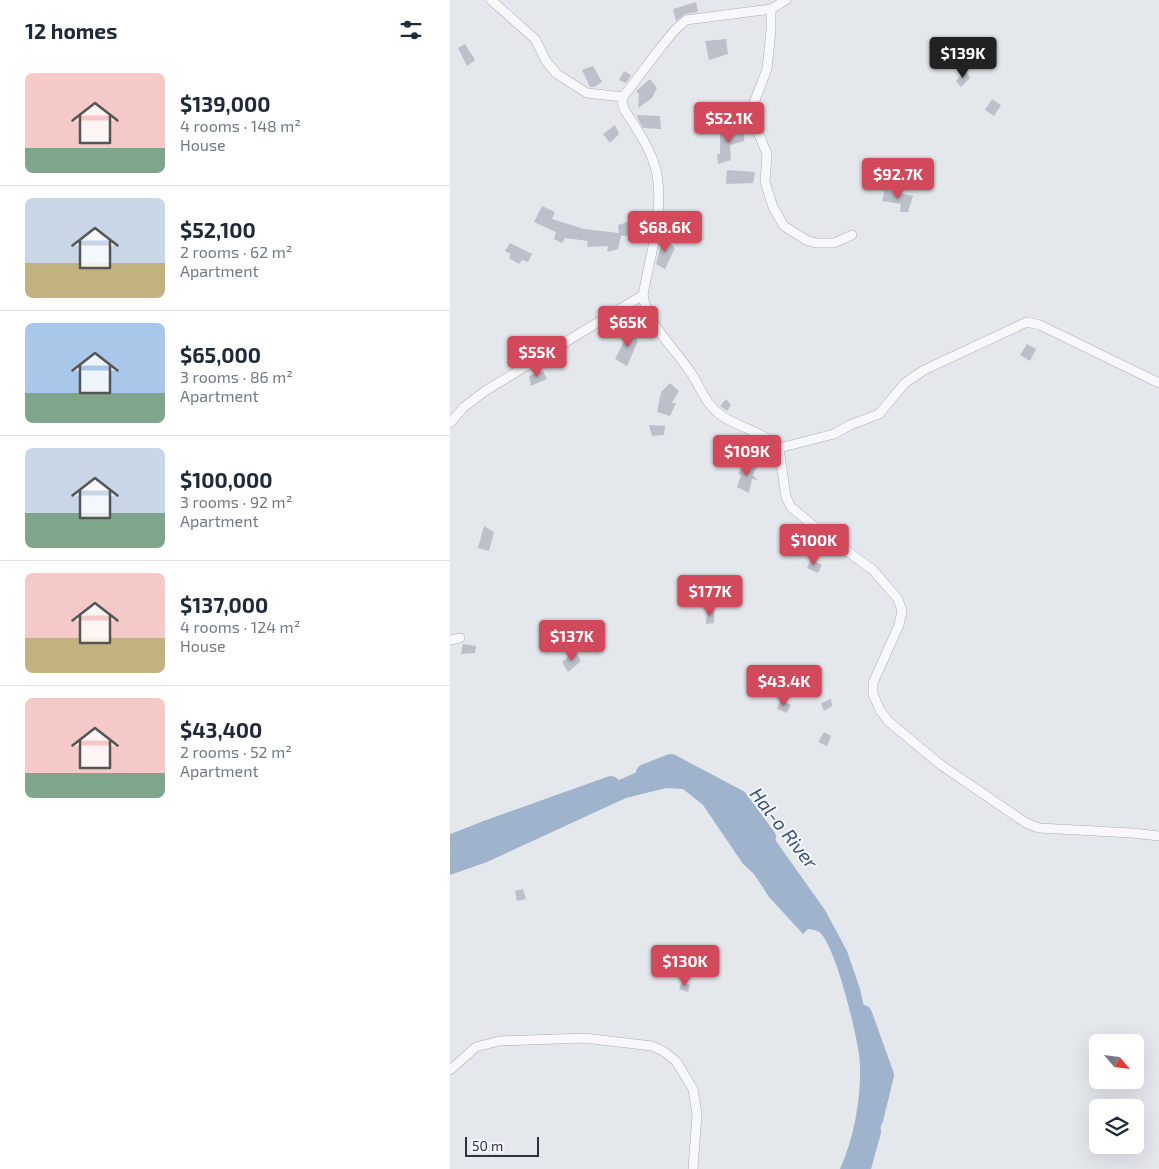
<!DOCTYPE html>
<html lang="en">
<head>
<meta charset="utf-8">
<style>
	body { margin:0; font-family:"Exo 2",sans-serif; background:#f6f6f7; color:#1f2937; height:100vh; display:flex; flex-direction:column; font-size:19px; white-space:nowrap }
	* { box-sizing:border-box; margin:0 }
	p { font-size:16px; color:#747a83 }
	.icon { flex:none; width:28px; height:28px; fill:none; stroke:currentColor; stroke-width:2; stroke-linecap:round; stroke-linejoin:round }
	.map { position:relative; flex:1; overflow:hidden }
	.side { display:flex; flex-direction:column; background:#fff; width:450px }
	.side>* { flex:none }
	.needle { width:32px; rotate:118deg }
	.tools { position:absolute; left:639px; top:1034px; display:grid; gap:10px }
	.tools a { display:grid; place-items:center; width:55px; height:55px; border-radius:8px; background:#fff; box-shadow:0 5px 20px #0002; font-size:25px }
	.scale { position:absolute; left:15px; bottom:12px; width:74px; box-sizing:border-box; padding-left:5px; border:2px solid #2b3445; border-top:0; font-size:14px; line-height:18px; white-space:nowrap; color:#2b3445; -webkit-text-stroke:4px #f4f6f9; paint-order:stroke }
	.price { position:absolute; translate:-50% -42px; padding:0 11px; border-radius:5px; background:#d1495b; color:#fff; font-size:16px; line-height:32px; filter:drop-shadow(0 1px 2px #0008) }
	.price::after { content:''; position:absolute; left:50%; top:30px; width:15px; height:11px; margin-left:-8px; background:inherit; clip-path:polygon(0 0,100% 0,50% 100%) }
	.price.on { background:#222; color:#fff }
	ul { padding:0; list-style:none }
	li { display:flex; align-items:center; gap:15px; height:125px; padding:0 25px }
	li+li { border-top:1px solid #e0e1e3 }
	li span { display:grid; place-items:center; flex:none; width:140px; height:100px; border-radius:8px; color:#555 }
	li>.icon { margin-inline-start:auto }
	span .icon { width:60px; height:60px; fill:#fffc; stroke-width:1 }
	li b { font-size:21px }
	h2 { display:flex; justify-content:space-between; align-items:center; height:60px; padding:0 25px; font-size:21px }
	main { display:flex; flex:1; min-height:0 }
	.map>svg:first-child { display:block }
	.water { fill:#9fb4cc }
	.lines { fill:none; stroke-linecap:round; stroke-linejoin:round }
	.river { stroke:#9fb4cc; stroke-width:18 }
	.building { fill:#bbc0ca }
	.minor-casing { stroke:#a9aeb7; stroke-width:10 }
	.minor { stroke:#f7f8fa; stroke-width:9 }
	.labels { text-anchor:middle; stroke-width:4; stroke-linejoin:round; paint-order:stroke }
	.water-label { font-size:19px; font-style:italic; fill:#34527a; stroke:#f4f6f9 }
</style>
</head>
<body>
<main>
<section class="side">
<h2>12 homes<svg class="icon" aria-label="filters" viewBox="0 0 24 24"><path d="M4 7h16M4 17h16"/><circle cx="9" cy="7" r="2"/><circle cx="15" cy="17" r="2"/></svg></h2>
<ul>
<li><span style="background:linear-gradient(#f6c9c9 75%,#7fa58c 0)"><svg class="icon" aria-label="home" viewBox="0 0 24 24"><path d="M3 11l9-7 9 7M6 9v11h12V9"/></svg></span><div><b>$139,000</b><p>4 rooms · 148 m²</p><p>House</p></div></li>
<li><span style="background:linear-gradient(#c9d6e8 65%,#c2b280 0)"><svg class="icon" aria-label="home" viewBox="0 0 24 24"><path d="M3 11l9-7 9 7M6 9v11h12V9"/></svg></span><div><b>$52,100</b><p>2 rooms · 62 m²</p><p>Apartment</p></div></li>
<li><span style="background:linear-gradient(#a9c7e8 70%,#7fa58c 0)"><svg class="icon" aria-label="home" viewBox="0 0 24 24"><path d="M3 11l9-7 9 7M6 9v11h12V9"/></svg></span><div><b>$65,000</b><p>3 rooms · 86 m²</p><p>Apartment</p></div></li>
<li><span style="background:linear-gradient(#c9d6e8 65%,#7fa58c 0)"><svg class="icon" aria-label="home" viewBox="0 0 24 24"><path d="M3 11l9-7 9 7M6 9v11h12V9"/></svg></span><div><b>$100,000</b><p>3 rooms · 92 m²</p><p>Apartment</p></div></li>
<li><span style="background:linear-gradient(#f6c9c9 65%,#c2b280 0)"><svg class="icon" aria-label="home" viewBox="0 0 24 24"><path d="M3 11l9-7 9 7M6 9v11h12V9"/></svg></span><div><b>$137,000</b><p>4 rooms · 124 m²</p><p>House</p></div></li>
<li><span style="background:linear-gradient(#f6c9c9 75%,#7fa58c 0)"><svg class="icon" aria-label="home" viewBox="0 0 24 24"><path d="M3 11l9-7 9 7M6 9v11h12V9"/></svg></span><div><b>$43,400</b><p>2 rooms · 52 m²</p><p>Apartment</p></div></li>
</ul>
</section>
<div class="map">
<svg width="709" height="1169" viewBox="0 0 709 1169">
	<rect width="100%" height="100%" fill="#e4e7ec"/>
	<path class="water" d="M230 764 246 769 321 834 375 910 397 951 410 989 428 1070 431 1133 421 1169H390C404 1138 411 1099 410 1065 410 1044 385 942 369 932 366 930 361 929 358 929L353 934 319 897 304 874 293 864 253 805 233 789 216 788 176 798 37 862 0 875V850L38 837 201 766Z"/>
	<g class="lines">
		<g class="river">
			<polyline points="195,773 221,763 289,799 317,837"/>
			<polyline points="0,844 35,830 161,785"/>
			<polyline points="413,1014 435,1075 424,1120"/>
		</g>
	</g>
	<g class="building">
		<polygon points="246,2 248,12 235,14 226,21 223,9"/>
		<polygon points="276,39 278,54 259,60 255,41"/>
		<polygon points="15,44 25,60 17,66 8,48"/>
		<polygon points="143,66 152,82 144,87 140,87 132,70"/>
		<polygon points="174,71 181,75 176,83 169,80"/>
		<polygon points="516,71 520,78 511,87 506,81"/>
		<polygon points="200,79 207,88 202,98 188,108 189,94 186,91"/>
		<polygon points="542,99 551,105 544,116 535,110"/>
		<polygon points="187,115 210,116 211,129 193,128 188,119"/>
		<polygon points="165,125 169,134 160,143 153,134"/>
		<polygon points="295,129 294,141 280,145 281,160 268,164 267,154 270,154 270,134"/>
		<polygon points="277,170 305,172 303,183 276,184"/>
		<polygon points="435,190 463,196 458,212 450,212 451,204 432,201"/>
		<polygon points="92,206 105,212 102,219 134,229 169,233 168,225 191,218 191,234 171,236 168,249 157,252 158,246 137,247 138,241 115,238 112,243 104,239 106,232 84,222"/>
		<polygon points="213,236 225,248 215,269 206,264"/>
		<polygon points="60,243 82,254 78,262 72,260 69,264 59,258 61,254 55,251"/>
		<polygon points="180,330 189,334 186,340 188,341 177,366 165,359"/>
		<polygon points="577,344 586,349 580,361 570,355"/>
		<polygon points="93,371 97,379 81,386 79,376"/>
		<polygon points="220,383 229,391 222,403 226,403 220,416 207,412 211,392"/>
		<polygon points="276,399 281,405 277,411 270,406"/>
		<polygon points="199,425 215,426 214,435 202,436"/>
		<polygon points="301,460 308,465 303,475 308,480 302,479 299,493 287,487 291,475 288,474 293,466 296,468"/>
		<polygon points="34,526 44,532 39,551 28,548"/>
		<polygon points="361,560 372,565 368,573 357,568"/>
		<polygon points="264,610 264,623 256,624 257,611"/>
		<polygon points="13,644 26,646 25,653 11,654"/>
		<polygon points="125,651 131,661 118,672 112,662"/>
		<polygon points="381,699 382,706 374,711 371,703"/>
		<polygon points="331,700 341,705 337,713 327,709"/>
		<polygon points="374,732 381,736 377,746 368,742"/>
		<polygon points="73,889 76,899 67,901 65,891"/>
		<polygon points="232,982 240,985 238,992 229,989"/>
	</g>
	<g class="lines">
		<g class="minor-casing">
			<g id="minor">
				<polyline points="41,0 85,39 96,61 107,74 137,93 173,97"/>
				<path d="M336 0 321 9 236 20 225 30 211 47 173 97 172 102 174 109C186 128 200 147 206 170 215 210 200 256 193 295 197 325 225 348 241 373 251 388 256 405 272 416 290 428 314 432 329 448L336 497 341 507 371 532 423 570 448 599 452 611 449 625 423 683V694L430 710 438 721 491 765 576 823 589 828 682 833 709 836"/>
				<polyline points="321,9 321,30 317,69 302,108 303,120 317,154 315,182 323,207 334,226 356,240 366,243 384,243 402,235"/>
				<polyline points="0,423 14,407 35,391 193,295"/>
				<polyline points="329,448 384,434 400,425 429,414 455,383 474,370 577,322 590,325 709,383"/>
				<polyline points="0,640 10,638"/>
				<polyline points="0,1070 26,1047 49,1041 134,1038 202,1046 213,1051 226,1061 243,1089 247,1114 243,1169"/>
			</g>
		</g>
		<use href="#minor" class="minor"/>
	</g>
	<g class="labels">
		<g class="water-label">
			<text transform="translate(334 828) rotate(52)" y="7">Hal-o River</text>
		</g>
	</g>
</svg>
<div class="tools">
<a><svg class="needle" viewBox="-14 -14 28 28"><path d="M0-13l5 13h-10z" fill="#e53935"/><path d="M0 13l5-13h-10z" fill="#747a83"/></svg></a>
<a><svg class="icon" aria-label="layers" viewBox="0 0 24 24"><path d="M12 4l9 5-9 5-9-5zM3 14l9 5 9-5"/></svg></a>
</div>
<div class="scale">50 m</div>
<b class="price on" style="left:513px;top:79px">$139K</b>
<b class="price" style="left:279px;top:144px">$52.1K</b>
<b class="price" style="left:448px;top:200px">$92.7K</b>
<b class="price" style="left:215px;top:253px">$68.6K</b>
<b class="price" style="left:178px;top:348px">$65K</b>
<b class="price" style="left:87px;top:378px">$55K</b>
<b class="price" style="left:297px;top:477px">$109K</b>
<b class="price" style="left:364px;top:566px">$100K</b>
<b class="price" style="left:260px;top:617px">$177K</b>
<b class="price" style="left:122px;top:662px">$137K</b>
<b class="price" style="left:334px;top:707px">$43.4K</b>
<b class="price" style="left:235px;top:987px">$130K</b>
</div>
</main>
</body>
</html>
